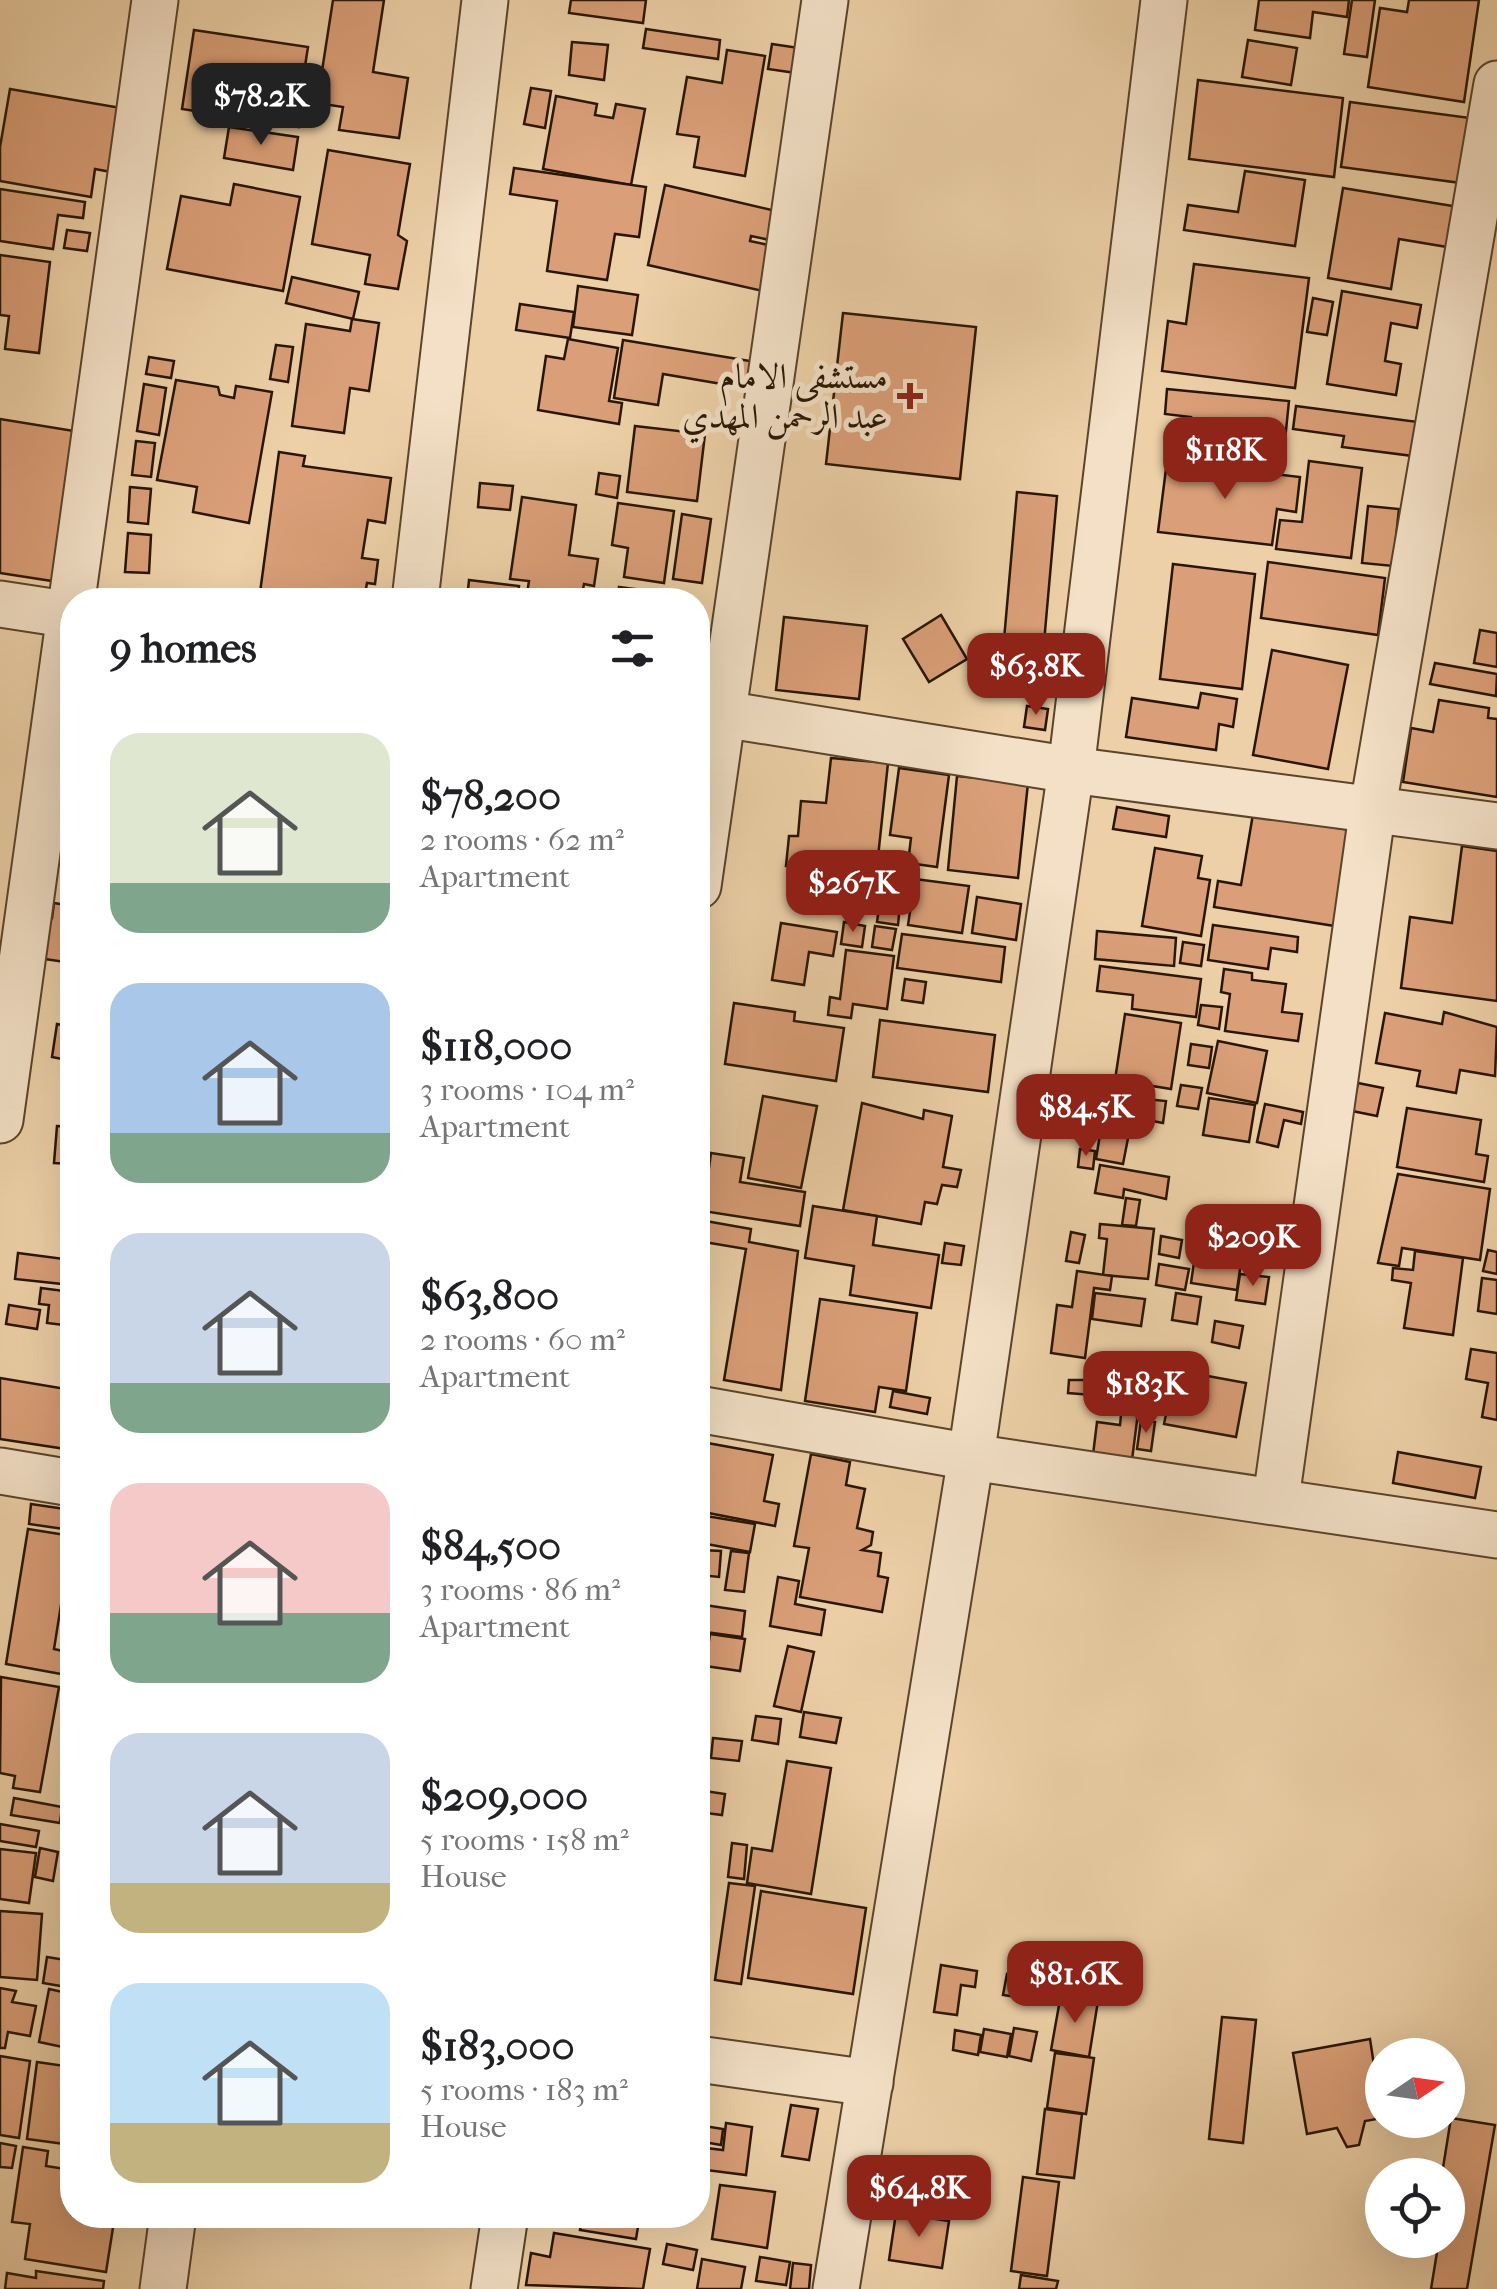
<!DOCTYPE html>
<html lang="en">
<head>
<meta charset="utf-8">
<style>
	body { margin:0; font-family:"IM FELL French Canon",Amiri,serif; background:#f2f2f2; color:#202124; height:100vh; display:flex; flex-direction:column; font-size:38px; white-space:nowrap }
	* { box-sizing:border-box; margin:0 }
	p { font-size:32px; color:#757577 }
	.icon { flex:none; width:55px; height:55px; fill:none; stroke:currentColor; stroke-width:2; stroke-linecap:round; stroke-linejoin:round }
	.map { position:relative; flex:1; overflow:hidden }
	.panel { position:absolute; left:60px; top:588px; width:650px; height:1640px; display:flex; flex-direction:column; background:#fff; border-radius:40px; box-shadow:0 10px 40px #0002 }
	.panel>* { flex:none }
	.needle { width:65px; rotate:77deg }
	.fabs { position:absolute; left:1365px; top:2038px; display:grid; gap:20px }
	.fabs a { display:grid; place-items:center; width:100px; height:100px; border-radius:50%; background:#fff; box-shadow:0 10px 40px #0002; font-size:50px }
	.price { position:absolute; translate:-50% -85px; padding:0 22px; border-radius:20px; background:#8f2418; color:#fff; font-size:32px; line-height:65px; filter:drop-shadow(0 2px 5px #0008) }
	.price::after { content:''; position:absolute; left:50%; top:60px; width:30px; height:22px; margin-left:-15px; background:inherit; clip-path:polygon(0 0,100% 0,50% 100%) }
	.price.current { background:#222; color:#fff }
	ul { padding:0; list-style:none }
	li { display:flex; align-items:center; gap:30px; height:250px; padding:0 50px }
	li span { display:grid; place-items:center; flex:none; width:280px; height:200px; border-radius:30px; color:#555 }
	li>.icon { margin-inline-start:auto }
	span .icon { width:120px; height:120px; fill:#fffc; stroke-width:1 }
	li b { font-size:42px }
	h2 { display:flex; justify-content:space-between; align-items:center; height:120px; padding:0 50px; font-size:42px }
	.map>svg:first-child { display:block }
	.building { fill:#da9f78; stroke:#291602; stroke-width:2.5 }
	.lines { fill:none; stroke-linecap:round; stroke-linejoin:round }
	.minor-casing { stroke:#5a442b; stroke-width:49 }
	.minor { stroke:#f3e0c6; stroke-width:45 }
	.poi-dot { fill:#8f2418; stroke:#f3e0c6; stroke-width:4 }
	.labels { text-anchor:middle; stroke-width:10; stroke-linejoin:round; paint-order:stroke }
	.poi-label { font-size:35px; fill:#291602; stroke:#f3e0c6; text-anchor:end }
</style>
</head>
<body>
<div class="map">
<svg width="1497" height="2289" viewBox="0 0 1497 2289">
	<rect width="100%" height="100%" fill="#edd0a7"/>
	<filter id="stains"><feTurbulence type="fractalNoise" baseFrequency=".002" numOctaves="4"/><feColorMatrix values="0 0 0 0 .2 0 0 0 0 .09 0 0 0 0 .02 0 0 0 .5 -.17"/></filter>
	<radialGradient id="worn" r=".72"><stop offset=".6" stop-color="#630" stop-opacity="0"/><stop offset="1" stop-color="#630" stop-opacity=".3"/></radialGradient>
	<g class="building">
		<polygon points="333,0 384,0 373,72 408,78 399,138 339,130 343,107 317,103"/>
		<polygon points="571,0 646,0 643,23 569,13"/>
		<polygon points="1259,0 1349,0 1347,17 1313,12 1310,38 1255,30"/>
		<polygon points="1352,0 1375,0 1367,57 1344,54"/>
		<polygon points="1409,0 1479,0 1464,102 1368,87 1380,8 1407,12"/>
		<polygon points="646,29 720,40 718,59 643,48"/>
		<polygon points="194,30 308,47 303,79 293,78 290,100 303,103 299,127 182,109"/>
		<polygon points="1248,40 1297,48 1291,85 1242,77"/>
		<polygon points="572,42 608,45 604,80 569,75"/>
		<polygon points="772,44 799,48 796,73 768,69"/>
		<polygon points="727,50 765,56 745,176 694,167 699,137 677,134 687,77 722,83"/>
		<polygon points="1198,80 1343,98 1334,177 1189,159"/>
		<polygon points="531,88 551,91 545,128 524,124"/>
		<polygon points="10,89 121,108 111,172 95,169 91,197 0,181 0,147"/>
		<polygon points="556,96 597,104 595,115 613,118 616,104 645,109 631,185 543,169"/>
		<polygon points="1350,102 1470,118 1461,183 1341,167"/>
		<polygon points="229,127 298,137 293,170 224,158"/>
		<polygon points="328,150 410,164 398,235 407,241 398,289 365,284 370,255 312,244"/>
		<polygon points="514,168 646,187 639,237 615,234 607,280 547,271 557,201 510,194"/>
		<polygon points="1245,171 1305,180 1295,246 1184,230 1188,205 1238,212"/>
		<polygon points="234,184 300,197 283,291 167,269 181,196 230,205"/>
		<polygon points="665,185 780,212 774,241 751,236 750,241 782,248 772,293 648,265"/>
		<polygon points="1343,188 1465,208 1459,249 1399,239 1391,289 1328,278"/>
		<polygon points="0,189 85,202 83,218 58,215 53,249 0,241"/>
		<polygon points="67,230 90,233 87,251 64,248"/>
		<polygon points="0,255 50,262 39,353 5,349 9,316 0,315"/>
		<polygon points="1194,264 1309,278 1295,388 1162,371 1168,321 1186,324"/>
		<polygon points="292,277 359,292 353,319 286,303"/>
		<polygon points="578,286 638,295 632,335 573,327"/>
		<polygon points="1342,291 1421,305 1417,328 1391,323 1385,361 1401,364 1396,395 1327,384"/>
		<polygon points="1313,298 1333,302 1327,335 1307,332"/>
		<polygon points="520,304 574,312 570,338 516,330"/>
		<polygon points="843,313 976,327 960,479 826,464"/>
		<polygon points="352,319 379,323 369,391 350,388 344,433 292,426 306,324 350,331"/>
		<polygon points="568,339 618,348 609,401 622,403 619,424 538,410 546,356 564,359"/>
		<polygon points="623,340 762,363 757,390 663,374 658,405 614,398"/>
		<polygon points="276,345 293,347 288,382 270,379"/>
		<polygon points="149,357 174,361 171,378 146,374"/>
		<polygon points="176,380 218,387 220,395 234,398 236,386 272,392 249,523 193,512 197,487 157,480"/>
		<polygon points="144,384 166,388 159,435 137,431"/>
		<polygon points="1167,389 1289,401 1284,450 1189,441 1191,417 1165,414"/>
		<polygon points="1296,406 1418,422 1413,456 1342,447 1344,436 1293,429"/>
		<polygon points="0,419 74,431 52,581 0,573"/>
		<polygon points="635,426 705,434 697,501 627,492"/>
		<polygon points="136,441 155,443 151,477 132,475"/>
		<polygon points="279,452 305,456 303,466 391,478 385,523 368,520 362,558 378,560 375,584 367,583 364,600 259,600"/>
		<polygon points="1167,461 1300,477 1296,512 1277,509 1272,545 1158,532"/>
		<polygon points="1309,461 1362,468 1351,558 1276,549 1280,520 1302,522"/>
		<polygon points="599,473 620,476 617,498 596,494"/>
		<polygon points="480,483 513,486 510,510 478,507"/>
		<polygon points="130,487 151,489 148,524 128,522"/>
		<polygon points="1017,492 1057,496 1043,654 1003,651"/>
		<polygon points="522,497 576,505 569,555 598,559 594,586 584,584 581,600 526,600 529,581 510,579"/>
		<polygon points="618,503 674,511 664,583 624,577 628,548 612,545"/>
		<polygon points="1368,506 1399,509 1393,566 1362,563"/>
		<polygon points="682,514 711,519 702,583 673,579"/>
		<polygon points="128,533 151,535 149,573 125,572"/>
		<polygon points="1268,562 1385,578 1378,635 1261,618"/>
		<polygon points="1173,564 1255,574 1242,689 1160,679"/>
		<polygon points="469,580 519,586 517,600 467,600"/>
		<polygon points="619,587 667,593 666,600 618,600"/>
		<polygon points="941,615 967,659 929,682 903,639"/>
		<polygon points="784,617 867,626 859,699 776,690"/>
		<polygon points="1480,630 1497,633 1497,667 1474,663"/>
		<polygon points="1272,650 1348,665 1328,769 1253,755"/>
		<polygon points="1435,663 1497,674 1496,696 1430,684"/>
		<polygon points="1201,693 1237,699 1233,727 1219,724 1216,750 1126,737 1132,698 1198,708"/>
		<polygon points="1439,700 1489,708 1488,718 1497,719 1497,797 1403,782 1411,728 1433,732"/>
		<polygon points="1027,706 1048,709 1045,730 1024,727"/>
		<polygon points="831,758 888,763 876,876 841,872 838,905 792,901 796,868 786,866 789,836 798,836 801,801 826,803"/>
		<polygon points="899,768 949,775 937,867 908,863 911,838 890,835"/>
		<polygon points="957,776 1028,783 1018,878 948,870"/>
		<polygon points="1117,807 1169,816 1166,837 1113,829"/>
		<polygon points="1253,814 1356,831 1341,927 1214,907 1218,881 1241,885"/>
		<polygon points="1462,846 1497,851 1497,1001 1401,988 1410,917 1452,923"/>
		<polygon points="1155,848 1202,856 1198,878 1210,880 1201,936 1142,926"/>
		<polygon points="890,865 907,868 903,899 886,896"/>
		<polygon points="915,879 969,886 962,933 908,925"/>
		<polygon points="852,882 873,885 870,906 849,903"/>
		<polygon points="977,897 1021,904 1016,940 972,933"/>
		<polygon points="880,901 900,904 898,925 877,922"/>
		<polygon points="54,903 72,906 72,963 31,957 37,916 52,918"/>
		<polygon points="844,922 865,926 862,947 841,944"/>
		<polygon points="781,923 837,932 833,956 809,952 804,985 772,980"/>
		<polygon points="1213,925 1298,937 1297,952 1271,948 1268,969 1208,960"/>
		<polygon points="875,926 896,929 892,950 872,947"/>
		<polygon points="1097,931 1176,938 1174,966 1095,959"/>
		<polygon points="902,934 1005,947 1001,982 897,968"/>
		<polygon points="1183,942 1204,945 1201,966 1180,963"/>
		<polygon points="846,950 894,956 887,1009 853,1004 851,1018 828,1015 830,997 840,999"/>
		<polygon points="1100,966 1201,979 1196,1017 1132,1009 1133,995 1097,991"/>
		<polygon points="1224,969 1252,973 1252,980 1286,984 1282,1012 1302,1014 1298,1041 1225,1031 1230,994 1221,992"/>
		<polygon points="905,979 926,982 923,1003 902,1000"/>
		<polygon points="734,1003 795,1012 794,1021 844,1028 836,1081 725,1064"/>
		<polygon points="1201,1005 1222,1007 1219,1029 1198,1025"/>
		<polygon points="1444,1012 1497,1027 1495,1076 1460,1070 1456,1093 1417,1086 1420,1071 1376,1063 1385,1013 1442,1024"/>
		<polygon points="1125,1014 1181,1023 1171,1089 1115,1080"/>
		<polygon points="880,1020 995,1035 988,1092 873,1077"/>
		<polygon points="57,1024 72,1027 72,1061 52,1057"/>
		<polygon points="1218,1041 1267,1051 1257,1103 1207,1093"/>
		<polygon points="1191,1044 1212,1047 1209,1068 1188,1065"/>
		<polygon points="1358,1083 1383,1088 1377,1116 1352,1111"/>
		<polygon points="1181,1085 1202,1088 1198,1109 1177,1106"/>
		<polygon points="763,1096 817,1106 801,1188 748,1178"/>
		<polygon points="1209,1098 1255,1105 1249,1142 1203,1135"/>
		<polygon points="1145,1099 1166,1101 1163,1123 1142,1119"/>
		<polygon points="862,1103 923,1119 924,1110 952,1116 943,1167 961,1170 957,1187 942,1185 937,1204 925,1202 921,1224 843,1210"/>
		<polygon points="1265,1104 1303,1112 1301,1124 1284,1120 1278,1147 1257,1142"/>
		<polygon points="1407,1108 1481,1120 1476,1154 1488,1156 1484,1182 1397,1167"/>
		<polygon points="57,1126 72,1127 72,1164 54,1163"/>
		<polygon points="1101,1128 1129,1133 1123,1164 1096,1159"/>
		<polygon points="1080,1149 1095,1151 1093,1169 1078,1167"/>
		<polygon points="711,1153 744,1158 740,1182 805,1192 800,1226 703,1211"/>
		<polygon points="1100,1165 1169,1177 1166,1199 1124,1189 1123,1198 1095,1193"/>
		<polygon points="1398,1174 1490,1189 1480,1260 1402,1248 1399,1266 1378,1263"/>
		<polygon points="1126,1198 1140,1200 1136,1226 1122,1225"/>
		<polygon points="813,1206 877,1216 873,1245 939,1255 931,1308 850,1295 854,1266 805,1258"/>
		<polygon points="700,1220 751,1229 749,1242 798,1251 781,1390 724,1380 746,1249 698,1241"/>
		<polygon points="1200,1221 1246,1228 1237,1290 1191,1283"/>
		<polygon points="1100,1224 1154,1229 1148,1279 1103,1275 1107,1239 1099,1238"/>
		<polygon points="1071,1232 1085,1235 1079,1263 1066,1261"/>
		<polygon points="1161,1236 1182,1240 1179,1258 1159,1254"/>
		<polygon points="945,1243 964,1246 961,1265 942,1263"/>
		<polygon points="1488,1250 1497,1252 1497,1274 1483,1271"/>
		<polygon points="1415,1251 1463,1258 1453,1335 1404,1328 1411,1283 1392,1280 1393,1268 1413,1270"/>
		<polygon points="18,1253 72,1260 72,1285 15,1279"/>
		<polygon points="1159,1264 1189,1269 1185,1290 1156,1285"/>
		<polygon points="1077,1271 1112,1276 1110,1290 1094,1288 1085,1358 1051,1353 1057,1305 1072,1307"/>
		<polygon points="1240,1274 1269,1277 1265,1304 1236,1300"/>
		<polygon points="1482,1278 1497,1280 1497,1314 1478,1311"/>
		<polygon points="41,1288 72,1292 72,1326 47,1323 49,1305 39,1304"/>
		<polygon points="1095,1293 1145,1299 1141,1326 1092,1319"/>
		<polygon points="1176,1293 1201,1297 1197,1324 1172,1320"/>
		<polygon points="820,1299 917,1313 906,1391 879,1387 875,1412 805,1401"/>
		<polygon points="9,1305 40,1310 37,1329 6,1324"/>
		<polygon points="1215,1321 1243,1326 1239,1348 1212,1342"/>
		<polygon points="1471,1349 1497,1353 1497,1420 1482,1417 1488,1383 1466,1379"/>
		<polygon points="1127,1362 1145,1365 1140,1394 1123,1391"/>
		<polygon points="1175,1370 1246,1383 1236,1437 1164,1424"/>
		<polygon points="0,1378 72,1390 72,1450 0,1439"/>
		<polygon points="1069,1380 1093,1380 1092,1395 1068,1393"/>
		<polygon points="893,1391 930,1398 927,1414 890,1407"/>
		<polygon points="1123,1395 1140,1397 1132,1460 1093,1455 1097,1422 1120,1425"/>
		<polygon points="1141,1420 1155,1422 1151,1451 1137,1449"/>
		<polygon points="702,1442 773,1455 764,1501 779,1504 775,1526 698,1511"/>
		<polygon points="1398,1452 1481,1467 1475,1498 1393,1483"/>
		<polygon points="811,1454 850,1462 846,1485 865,1489 857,1528 873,1532 871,1545 862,1550 881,1553 878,1576 888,1578 882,1612 800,1597 809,1548 794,1546"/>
		<polygon points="31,1504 72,1510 71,1530 29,1524"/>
		<polygon points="706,1516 755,1524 750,1552 701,1543"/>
		<polygon points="28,1529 72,1536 54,1649 72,1653 72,1676 6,1664"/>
		<polygon points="701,1550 721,1551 719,1577 699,1575"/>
		<polygon points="731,1551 749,1553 744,1592 725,1590"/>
		<polygon points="778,1577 799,1581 795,1604 825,1610 821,1635 770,1626"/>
		<polygon points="698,1604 745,1611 742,1637 698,1631"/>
		<polygon points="710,1634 745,1639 740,1671 705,1666"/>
		<polygon points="788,1646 814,1652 801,1712 774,1706"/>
		<polygon points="1,1677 59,1687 40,1792 13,1788 15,1776 0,1773"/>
		<polygon points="804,1712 841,1718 836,1743 800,1737"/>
		<polygon points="756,1716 781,1719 778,1744 752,1740"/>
		<polygon points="713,1738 742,1741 739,1761 711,1758"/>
		<polygon points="787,1761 831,1768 811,1894 747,1883 752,1848 772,1851"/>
		<polygon points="698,1790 725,1794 722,1815 698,1812"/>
		<polygon points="14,1798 62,1807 60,1823 11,1815"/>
		<polygon points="0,1824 39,1831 36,1847 0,1841"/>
		<polygon points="732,1843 747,1845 744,1879 728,1877"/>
		<polygon points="40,1848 58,1852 53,1881 35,1877"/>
		<polygon points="0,1849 36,1853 29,1903 0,1899"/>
		<polygon points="729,1883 755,1886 741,1984 715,1980"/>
		<polygon points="761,1891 866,1908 853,1994 748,1978"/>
		<polygon points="0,1911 42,1914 37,1980 0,1977"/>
		<polygon points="47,1957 72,1961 72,1988 43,1983"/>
		<polygon points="941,1965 977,1971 975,1987 961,1985 957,2015 934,2012"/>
		<polygon points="1007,1974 1040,1980 1036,2000 1003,1995"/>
		<polygon points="0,1988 16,1991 12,2002 36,2006 30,2036 8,2032 5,2048 0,2048"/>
		<polygon points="49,1989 72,1994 72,2049 39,2042"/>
		<polygon points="1061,1994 1098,2001 1089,2057 1051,2050"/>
		<polygon points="1222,2017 1256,2020 1243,2143 1209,2139"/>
		<polygon points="1014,2028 1037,2032 1031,2061 1009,2056"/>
		<polygon points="984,2029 1011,2034 1007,2057 980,2052"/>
		<polygon points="955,2030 981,2035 978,2055 953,2050"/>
		<polygon points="1370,2039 1382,2118 1365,2121 1359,2145 1347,2147 1337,2128 1307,2134 1293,2053"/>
		<polygon points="1055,2053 1094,2058 1086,2114 1047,2108"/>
		<polygon points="0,2056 30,2061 19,2138 0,2135"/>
		<polygon points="37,2062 72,2067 72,2145 27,2139"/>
		<polygon points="791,2105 818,2109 809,2160 782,2156"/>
		<polygon points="1045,2109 1082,2114 1074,2178 1037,2174"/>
		<polygon points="1451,2118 1495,2125 1467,2289 1431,2289 1439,2240 1448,2240 1449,2178 1442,2174"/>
		<polygon points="726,2123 752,2127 746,2175 698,2169 698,2147 723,2150"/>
		<polygon points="698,2125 723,2129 721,2145 698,2141"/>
		<polygon points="0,2143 16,2146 12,2168 0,2167"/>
		<polygon points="23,2147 48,2151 46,2166 72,2170 72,2215 115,2215 106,2272 25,2259 30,2224 12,2222"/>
		<polygon points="1023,2177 1059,2182 1047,2276 1011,2271"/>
		<polygon points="720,2185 775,2192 767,2248 712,2239"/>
		<polygon points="896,2213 949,2221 942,2268 889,2260"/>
		<polygon points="582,2215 640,2215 636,2239 580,2230"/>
		<polygon points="554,2233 650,2249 643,2289 526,2285 531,2253 550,2257"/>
		<polygon points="667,2244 697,2250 693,2270 663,2264"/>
		<polygon points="760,2257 790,2262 786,2285 756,2281"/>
		<polygon points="702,2259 745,2267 741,2289 697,2289"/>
		<polygon points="793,2263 811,2265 809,2289 790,2289"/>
		<polygon points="36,2271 104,2281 103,2289 5,2289 7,2273 36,2278"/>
		<polygon points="1021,2275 1058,2281 1056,2289 1019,2289"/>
	</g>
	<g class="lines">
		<g class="minor-casing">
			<g id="minor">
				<polyline points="415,600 485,0"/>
				<polyline points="0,604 72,615"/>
				<polyline points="698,710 1071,770 1497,826"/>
				<polyline points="698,886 825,0"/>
				<polyline points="0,1120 155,0"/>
				<polyline points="698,1409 971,1457 1497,1535"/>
				<polyline points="0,1471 72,1483"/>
				<polyline points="1276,1499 1373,807 1497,84"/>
				<polyline points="698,2059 870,2083"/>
				<polyline points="163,2289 173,2215"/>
				<polyline points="494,2289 505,2215"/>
				<polyline points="836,2289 971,1457 1071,770 1164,0"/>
			</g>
		</g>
		<use href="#minor" class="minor"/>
	</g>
	<path class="poi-dot" d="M905 381h10v10h10v10h-10v10h-10v-10h-10v-10h10z"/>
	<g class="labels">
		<g class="poi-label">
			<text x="888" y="388">مستشفى الامام<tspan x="888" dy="40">عبد الرحمن المهدي</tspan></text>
		</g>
	</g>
	<rect width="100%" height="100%" filter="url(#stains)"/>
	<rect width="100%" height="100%" fill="url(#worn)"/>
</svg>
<div class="fabs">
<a><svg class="needle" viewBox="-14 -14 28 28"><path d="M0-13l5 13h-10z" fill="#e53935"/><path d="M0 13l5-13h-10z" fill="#757577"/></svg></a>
<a><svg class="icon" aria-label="locate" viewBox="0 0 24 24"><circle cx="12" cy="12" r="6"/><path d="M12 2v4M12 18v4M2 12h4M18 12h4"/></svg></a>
</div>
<b class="price current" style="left:261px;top:148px">$78.2K</b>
<b class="price" style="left:1225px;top:502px">$118K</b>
<b class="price" style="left:1036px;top:718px">$63.8K</b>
<b class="price" style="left:853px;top:935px">$267K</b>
<b class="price" style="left:1086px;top:1159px">$84.5K</b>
<b class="price" style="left:1253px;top:1289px">$209K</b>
<b class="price" style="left:1146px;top:1436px">$183K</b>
<b class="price" style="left:1075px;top:2026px">$81.6K</b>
<b class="price" style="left:919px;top:2240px">$64.8K</b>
<section class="panel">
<h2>9 homes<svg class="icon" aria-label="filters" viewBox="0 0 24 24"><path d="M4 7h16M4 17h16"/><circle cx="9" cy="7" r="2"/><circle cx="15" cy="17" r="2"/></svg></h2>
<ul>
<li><span style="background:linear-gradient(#dfe7d0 75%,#7fa58c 0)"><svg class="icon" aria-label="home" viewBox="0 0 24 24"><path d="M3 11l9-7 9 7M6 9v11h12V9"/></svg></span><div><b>$78,200</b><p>2 rooms · 62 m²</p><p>Apartment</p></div></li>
<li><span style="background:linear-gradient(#a9c7e8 75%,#7fa58c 0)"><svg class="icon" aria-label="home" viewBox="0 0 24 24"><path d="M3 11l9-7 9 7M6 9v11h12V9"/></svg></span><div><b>$118,000</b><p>3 rooms · 104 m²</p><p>Apartment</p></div></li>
<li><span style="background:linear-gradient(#c9d6e8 75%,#7fa58c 0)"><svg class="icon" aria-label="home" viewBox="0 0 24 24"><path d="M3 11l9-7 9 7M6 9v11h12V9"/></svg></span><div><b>$63,800</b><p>2 rooms · 60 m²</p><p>Apartment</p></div></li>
<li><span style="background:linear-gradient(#f6c9c9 65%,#7fa58c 0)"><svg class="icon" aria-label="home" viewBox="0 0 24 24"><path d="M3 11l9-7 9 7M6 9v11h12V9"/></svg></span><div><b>$84,500</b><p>3 rooms · 86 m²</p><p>Apartment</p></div></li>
<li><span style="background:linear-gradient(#c9d6e8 75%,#c2b280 0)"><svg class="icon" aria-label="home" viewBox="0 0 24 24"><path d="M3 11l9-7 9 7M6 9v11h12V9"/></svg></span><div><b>$209,000</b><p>5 rooms · 158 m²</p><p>House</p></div></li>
<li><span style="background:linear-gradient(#bfe0f5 70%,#c2b280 0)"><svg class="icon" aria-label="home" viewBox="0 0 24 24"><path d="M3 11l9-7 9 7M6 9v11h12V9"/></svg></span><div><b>$183,000</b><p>5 rooms · 183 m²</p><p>House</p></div></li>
</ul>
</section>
</div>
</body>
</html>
